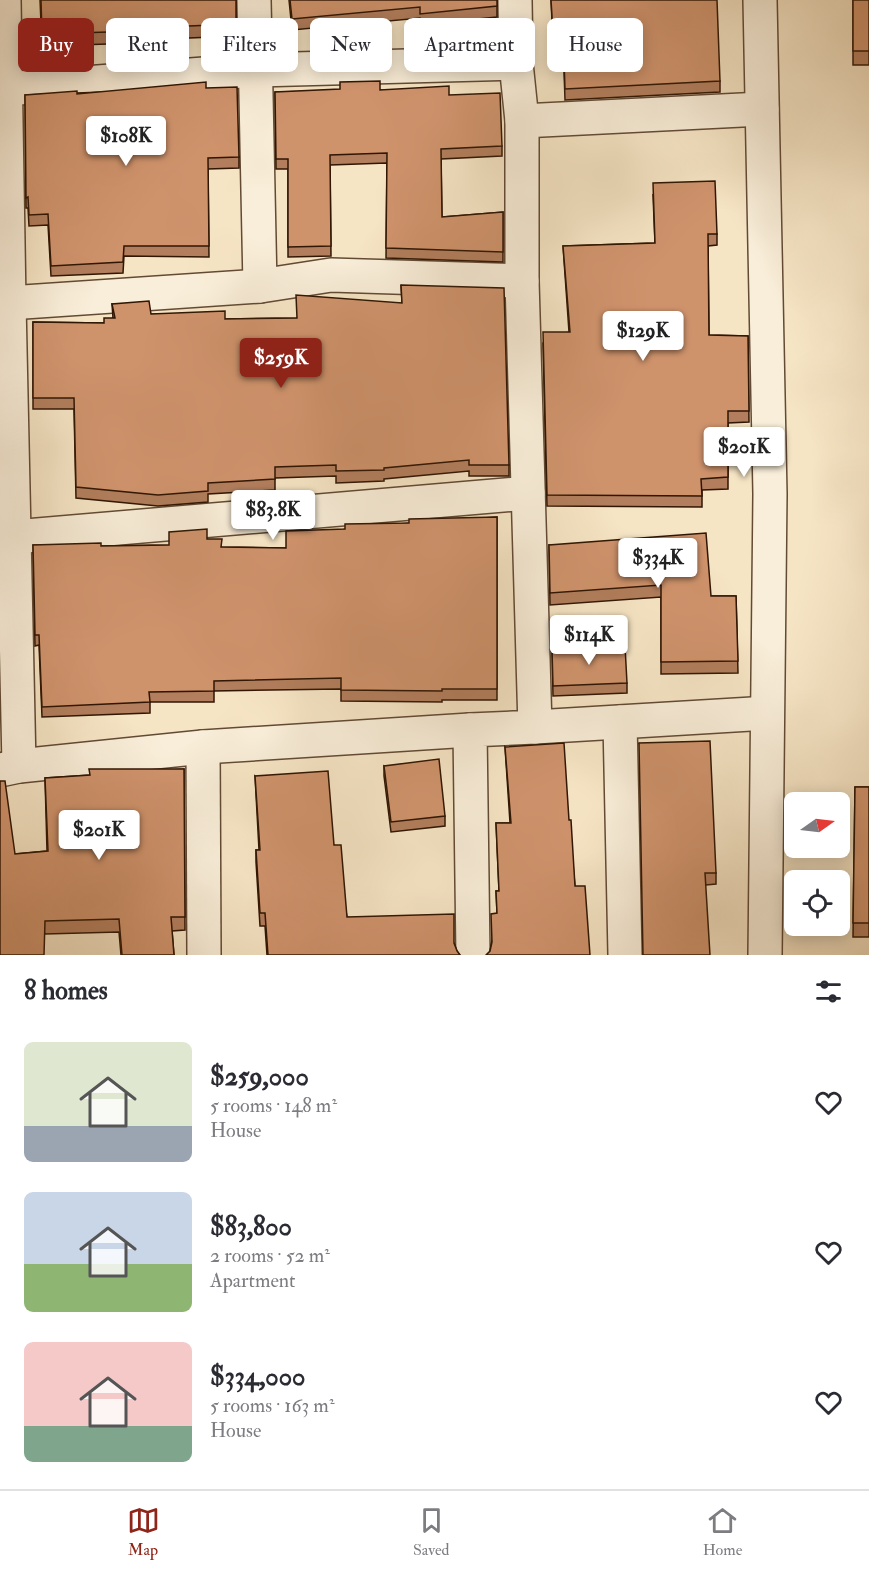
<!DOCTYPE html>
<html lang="en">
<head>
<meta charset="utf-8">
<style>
	body { margin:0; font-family:"IM FELL Double Pica",serif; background:#f2f2f3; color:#2b2b33; height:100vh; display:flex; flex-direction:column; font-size:22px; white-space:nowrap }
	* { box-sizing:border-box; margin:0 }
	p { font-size:20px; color:#7c7c81 }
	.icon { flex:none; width:33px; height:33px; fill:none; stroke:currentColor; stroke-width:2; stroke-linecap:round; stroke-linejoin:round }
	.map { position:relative; height:955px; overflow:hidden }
	.drawer { display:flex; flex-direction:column; background:#fff; flex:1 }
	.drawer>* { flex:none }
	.hud { position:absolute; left:18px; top:18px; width:834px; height:54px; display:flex; gap:12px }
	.needle { width:39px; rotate:76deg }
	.buttons { position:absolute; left:784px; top:792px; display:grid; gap:12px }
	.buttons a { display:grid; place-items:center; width:66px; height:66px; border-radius:9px; background:#fff; box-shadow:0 3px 15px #0003; font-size:30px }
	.price { position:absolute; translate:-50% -51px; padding:0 14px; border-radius:6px; background:#fff; color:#222; font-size:20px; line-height:39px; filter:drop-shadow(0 2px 3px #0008) }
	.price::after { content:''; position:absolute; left:50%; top:36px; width:18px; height:14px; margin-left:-9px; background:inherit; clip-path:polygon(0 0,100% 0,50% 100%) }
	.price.active { background:#8f2418; color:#fff }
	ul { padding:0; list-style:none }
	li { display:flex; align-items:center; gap:18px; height:150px; padding:0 24px }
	li span { display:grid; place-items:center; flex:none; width:168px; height:120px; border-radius:9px; color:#555 }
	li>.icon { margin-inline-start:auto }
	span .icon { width:72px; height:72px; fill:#fffc; stroke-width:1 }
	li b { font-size:26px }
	h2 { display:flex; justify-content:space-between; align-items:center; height:72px; padding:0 24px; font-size:26px }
	.tag { padding:0 21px; border-radius:9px; background:#fff; box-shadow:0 3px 15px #0003; font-size:21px; line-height:54px }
	.tag.active { background:#8f2418; color:#fff }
	.menu { display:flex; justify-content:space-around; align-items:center; height:84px; border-top:2px solid #e1e1e2; background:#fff; font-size:16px; color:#7c7c81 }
	.menu a { display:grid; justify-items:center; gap:3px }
	.menu .active { color:#8f2418 }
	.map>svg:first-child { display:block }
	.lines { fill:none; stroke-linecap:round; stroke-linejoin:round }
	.street-casing { stroke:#624a34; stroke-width:36 }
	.street { stroke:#f9eed9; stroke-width:33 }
	.wall { fill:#b27e5d; stroke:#301604; stroke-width:1.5 }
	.building { fill:#cf936c; stroke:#301604; stroke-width:1.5 }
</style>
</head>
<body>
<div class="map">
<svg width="869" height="955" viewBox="0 0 869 955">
	<rect width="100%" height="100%" fill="#f6e5c5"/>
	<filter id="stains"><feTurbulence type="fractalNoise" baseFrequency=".00333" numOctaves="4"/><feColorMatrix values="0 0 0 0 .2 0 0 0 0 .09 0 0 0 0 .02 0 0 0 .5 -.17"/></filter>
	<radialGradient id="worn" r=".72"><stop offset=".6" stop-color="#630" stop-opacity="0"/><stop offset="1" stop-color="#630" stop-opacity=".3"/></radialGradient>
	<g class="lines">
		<g class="street-casing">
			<g id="street">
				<polyline points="4,0 9,303 260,286 331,275 522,281"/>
				<polyline points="254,0 260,286"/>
				<polyline points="760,0 770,494 765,955"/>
				<polyline points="5,89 257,70 516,63"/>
				<polyline points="522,121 762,109"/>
				<polyline points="9,303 19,766"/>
				<polyline points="14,537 528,493"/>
				<polyline points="620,722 625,955"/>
				<polyline points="535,727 767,713"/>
				<polyline points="203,747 204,955"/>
				<polyline points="0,770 19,766 203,747 470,730"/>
				<polyline points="473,955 470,730 535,727 522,281 522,121 516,63 515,0"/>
			</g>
		</g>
		<use href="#street" class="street"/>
	</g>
	<g class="wall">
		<polygon points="40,0 236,0 236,36 142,40 142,43 42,46"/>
		<polygon points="289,0 497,0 497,17 420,25 420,18 292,30"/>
		<polygon points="551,0 720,81 720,92 565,100 563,42 553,43"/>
		<rect x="853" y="0" width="16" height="65"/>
		<polygon points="206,88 239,157 239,168 208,169 209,257 124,256 123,273 51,276 48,225 29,226 28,208 26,208 25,95"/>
		<polygon points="380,90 449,95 502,146 502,156 441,159 442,217 503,212 503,262 386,258 387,163 330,165 331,256 288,257 288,169 276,169 275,92"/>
		<polygon points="653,195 717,234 717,245 708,246 709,335 748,336 749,422 728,423 728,489 702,490 702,507 547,506 543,343 569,332 563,246 655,243"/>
		<polygon points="401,285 509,465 509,476 469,476 469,471 384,479 384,481 336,483 336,476 275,478 275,490 208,494 208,502 158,506 76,498 74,409 33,409 33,322 104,323 113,318 112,304 151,314 225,319 296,318 402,303"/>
		<polygon points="497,517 497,700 442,700 442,702 341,701 341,689 214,691 214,702 150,702 150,713 42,717 39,645 35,646 33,545 101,546 169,545 207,539 222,547 286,548 345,529 409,523"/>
		<polygon points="549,545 711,596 736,596 738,673 661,674 661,597 550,605"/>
		<polygon points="552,649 627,683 627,693 553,696"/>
		<polygon points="639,743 716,873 716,884 706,885"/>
		<polygon points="505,747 569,820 575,886 490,951 497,913 496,891 499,891 496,823 510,823"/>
		<polygon points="384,766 445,816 445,826 391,832 384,776"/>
		<polygon points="184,769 185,930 172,931 174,955 121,955 119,932 45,934 15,854 47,851 45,778"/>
		<polygon points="255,776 334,845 347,917 454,943 457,951 460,955 267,955 265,926 260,926 256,862 256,850 259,850"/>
		<polygon points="855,787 869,787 869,937 853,937"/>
	</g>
	<g class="building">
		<polygon points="41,0 236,0 236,24 142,28 142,31 42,34"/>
		<polygon points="290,0 497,0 497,6 420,14 420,7 292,19"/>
		<polygon points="551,0 717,0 720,81 565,89 563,32 553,32"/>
		<rect x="853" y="0" width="16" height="51"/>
		<polygon points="380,81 380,90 449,86 449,95 500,93 502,146 441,149 442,217 503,212 503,252 386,248 387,153 330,155 331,246 288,247 288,159 276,159 275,92 340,89 340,82"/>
		<polygon points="206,82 206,88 237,87 239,157 208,158 209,246 124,246 123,262 51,266 48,214 29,215 28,197 26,198 25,95 77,91 77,94"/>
		<polygon points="715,181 717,234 708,234 709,335 748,336 749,411 728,411 728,477 701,479 702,496 547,495 543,332 570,332 563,246 655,243 653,183"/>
		<polygon points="401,285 504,288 509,465 469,465 469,460 384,468 384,470 336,471 336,465 275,467 275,479 208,483 208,491 158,495 76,487 74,398 33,398 33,322 104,323 104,318 115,318 112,304 149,301 151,314 225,311 225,319 297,318 296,295 402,303"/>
		<polygon points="497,517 497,689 442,689 442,691 341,690 341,678 214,681 214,691 149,692 150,702 42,707 39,635 35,635 33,545 101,543 101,546 169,545 169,532 207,529 207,539 222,539 221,547 286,548 286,531 345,529 345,524 409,523 409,519"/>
		<polygon points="706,533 711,596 736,596 738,661 661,662 661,585 550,593 549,545"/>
		<polygon points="625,646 627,683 553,686 552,649"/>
		<polygon points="710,741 716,873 705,873 710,955 643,955 639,743"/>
		<polygon points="564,743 569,820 571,820 575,886 585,886 590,955 486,955 490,951 492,942 491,914 497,913 496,891 499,891 496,823 511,823 505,747"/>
		<polygon points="439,759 445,816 391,822 384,766"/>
		<polygon points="89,769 184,769 185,917 171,917 174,955 122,955 119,919 45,921 44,955 0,955 0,781 5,781 15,854 48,851 45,778 90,775"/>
		<polygon points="328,771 334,845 341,845 347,917 454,914 454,943 457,951 460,955 268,955 265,913 260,913 256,850 260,850 255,776"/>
		<polygon points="855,787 869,787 869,923 853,923"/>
	</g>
	<rect width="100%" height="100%" filter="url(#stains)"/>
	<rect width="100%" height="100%" fill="url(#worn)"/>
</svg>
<div class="buttons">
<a><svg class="needle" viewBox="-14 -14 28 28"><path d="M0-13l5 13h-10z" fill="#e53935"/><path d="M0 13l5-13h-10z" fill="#7c7c81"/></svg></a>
<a><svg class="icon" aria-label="locate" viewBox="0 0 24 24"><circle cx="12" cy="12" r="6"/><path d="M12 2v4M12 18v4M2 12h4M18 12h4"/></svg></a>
</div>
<b class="price" style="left:126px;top:167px">$108K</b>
<b class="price" style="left:643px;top:362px">$129K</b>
<b class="price active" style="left:281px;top:389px">$259K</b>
<b class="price" style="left:744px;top:478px">$201K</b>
<b class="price" style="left:273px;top:541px">$83.8K</b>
<b class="price" style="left:658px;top:589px">$334K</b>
<b class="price" style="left:589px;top:666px">$114K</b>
<b class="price" style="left:99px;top:861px">$201K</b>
<div class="hud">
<a class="tag active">Buy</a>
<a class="tag">Rent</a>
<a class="tag">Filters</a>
<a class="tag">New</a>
<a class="tag">Apartment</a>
<a class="tag">House</a>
</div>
</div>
<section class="drawer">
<h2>8 homes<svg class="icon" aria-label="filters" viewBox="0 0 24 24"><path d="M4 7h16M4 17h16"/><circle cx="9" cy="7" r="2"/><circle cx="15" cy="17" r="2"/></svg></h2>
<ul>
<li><span style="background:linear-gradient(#dfe7d0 70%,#9aa5b1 0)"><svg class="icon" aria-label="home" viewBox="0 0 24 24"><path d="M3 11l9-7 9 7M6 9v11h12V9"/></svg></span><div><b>$259,000</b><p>5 rooms · 148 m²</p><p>House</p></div><svg class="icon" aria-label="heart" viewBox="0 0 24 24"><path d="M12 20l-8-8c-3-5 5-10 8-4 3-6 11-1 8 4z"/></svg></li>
<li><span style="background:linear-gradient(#c9d6e8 60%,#8fb573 0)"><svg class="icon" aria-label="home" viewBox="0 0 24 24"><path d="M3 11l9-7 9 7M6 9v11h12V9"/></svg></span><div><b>$83,800</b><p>2 rooms · 52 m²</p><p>Apartment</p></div><svg class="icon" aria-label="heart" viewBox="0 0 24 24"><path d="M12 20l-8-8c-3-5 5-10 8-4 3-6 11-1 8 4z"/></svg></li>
<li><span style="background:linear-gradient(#f6c9c9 70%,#7fa58c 0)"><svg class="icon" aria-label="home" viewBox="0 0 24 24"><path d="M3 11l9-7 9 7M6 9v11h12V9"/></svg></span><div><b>$334,000</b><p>5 rooms · 163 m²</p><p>House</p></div><svg class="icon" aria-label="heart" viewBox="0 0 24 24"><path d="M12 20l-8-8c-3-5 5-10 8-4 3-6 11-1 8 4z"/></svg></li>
</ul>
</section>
<nav class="menu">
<a class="active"><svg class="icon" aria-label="map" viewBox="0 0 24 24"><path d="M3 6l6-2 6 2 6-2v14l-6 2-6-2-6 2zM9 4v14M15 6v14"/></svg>Map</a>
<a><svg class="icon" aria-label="saved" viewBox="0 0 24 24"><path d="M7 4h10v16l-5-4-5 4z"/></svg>Saved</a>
<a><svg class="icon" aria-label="home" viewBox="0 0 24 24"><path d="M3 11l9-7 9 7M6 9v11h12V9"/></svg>Home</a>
</nav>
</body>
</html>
